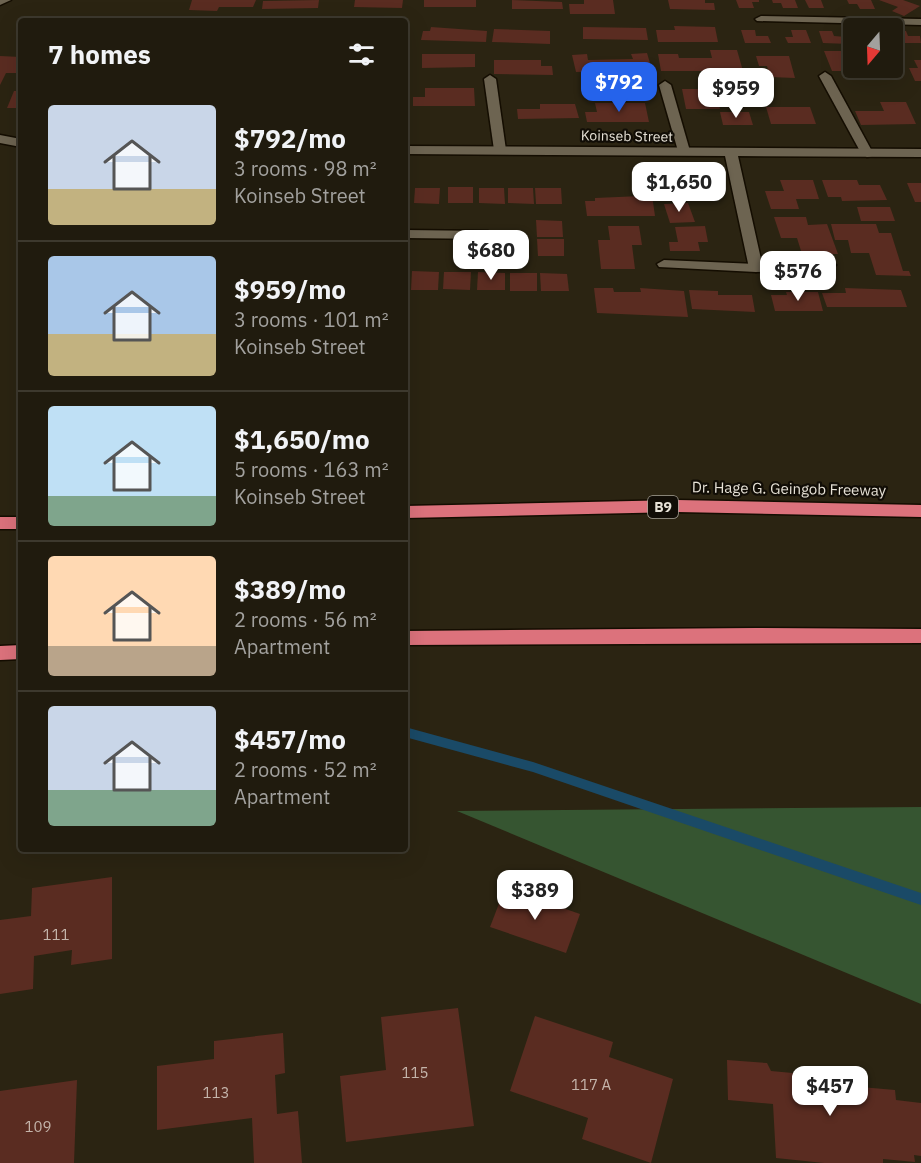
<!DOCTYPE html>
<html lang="en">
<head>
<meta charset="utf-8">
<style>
	body { margin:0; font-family:"IBM Plex Sans",sans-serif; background:#282417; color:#f1f3f6; height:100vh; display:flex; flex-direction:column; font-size:22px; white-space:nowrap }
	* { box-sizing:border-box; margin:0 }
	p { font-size:20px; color:#a2a19e }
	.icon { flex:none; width:33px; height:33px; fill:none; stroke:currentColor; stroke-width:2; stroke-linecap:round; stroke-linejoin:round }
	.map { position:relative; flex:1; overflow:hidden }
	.sheet { position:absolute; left:18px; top:18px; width:390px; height:834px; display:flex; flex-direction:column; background:#201b0e; border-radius:6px; box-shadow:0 6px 24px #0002,0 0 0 2px #3d392e }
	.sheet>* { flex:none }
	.needle { width:39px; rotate:199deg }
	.fabs { position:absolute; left:843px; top:18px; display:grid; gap:12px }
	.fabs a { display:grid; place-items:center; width:60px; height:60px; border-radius:6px; background:#201b0e; box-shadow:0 6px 24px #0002,0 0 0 2px #3d392e; font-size:30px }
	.price { position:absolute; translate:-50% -51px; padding:0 14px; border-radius:12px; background:#fff; color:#222; font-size:20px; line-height:39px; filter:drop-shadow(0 2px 3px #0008) }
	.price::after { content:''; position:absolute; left:50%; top:36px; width:18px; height:14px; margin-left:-9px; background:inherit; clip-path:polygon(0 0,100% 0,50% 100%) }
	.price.on { background:#2563eb; color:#fff }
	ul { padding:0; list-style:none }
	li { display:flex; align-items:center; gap:18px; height:150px; padding:0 30px }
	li+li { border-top:2px solid #3d392e }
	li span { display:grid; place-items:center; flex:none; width:168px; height:120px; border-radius:6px; color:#555 }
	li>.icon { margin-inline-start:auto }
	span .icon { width:72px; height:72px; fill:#fffc; stroke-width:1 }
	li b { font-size:26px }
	h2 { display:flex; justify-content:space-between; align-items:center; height:72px; padding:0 30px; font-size:26px }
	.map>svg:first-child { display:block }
	.green { fill:#365531 }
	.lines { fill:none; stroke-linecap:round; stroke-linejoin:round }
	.stream { fill:#1a4a67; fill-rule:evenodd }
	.building { fill:#5a2c21 }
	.service-casing { stroke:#140d01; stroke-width:3 }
	.minor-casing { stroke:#140d01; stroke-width:3 }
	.motorway-casing { stroke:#140d01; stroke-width:3 }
	.service { fill:#6d6451; fill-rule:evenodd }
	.minor { fill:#6d6451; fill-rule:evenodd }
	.motorway { fill:#dc727c; fill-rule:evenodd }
	.labels { text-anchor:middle; stroke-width:4.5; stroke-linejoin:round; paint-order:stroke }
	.far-street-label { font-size:14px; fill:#e7e2d7; stroke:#110d06 }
	.shield { fill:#110d06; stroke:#a7a298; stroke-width:1.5 }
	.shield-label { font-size:14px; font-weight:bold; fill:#e7e2d7 }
	.street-label { font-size:15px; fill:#e7e2d7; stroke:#110d06 }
	.near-number-label { font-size:15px; fill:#c4b4aa }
</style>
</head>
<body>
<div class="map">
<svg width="921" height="1163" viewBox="0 0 921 1163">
	<rect width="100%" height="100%" fill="#2b2412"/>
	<polygon class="green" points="921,807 921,1004 457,811"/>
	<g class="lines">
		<polygon class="stream" points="405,727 533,762 921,893 921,905 533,772 405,737"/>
	</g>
	<g class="building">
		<polygon points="192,0 256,0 253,7 219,7 217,11 189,10"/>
		<polygon points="319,0 318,8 262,9 263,1"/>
		<polygon points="355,0 403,0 402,8 354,7"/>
		<rect x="424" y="0" width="52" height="7"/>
		<polygon points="512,0 562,2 563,9 512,9"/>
		<polygon points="584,0 613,0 615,14 570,14 569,4 584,4"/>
		<polygon points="668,0 705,0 705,3 714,3 715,10 670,9"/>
		<polygon points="736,0 759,0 759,2 752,2 754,8 739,8"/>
		<polygon points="772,0 795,0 798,8 783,8 781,3 773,3"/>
		<polygon points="805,0 821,0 824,8 809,8"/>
		<polygon points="847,0 871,0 875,9 860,9 857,4 849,4"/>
		<polygon points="879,0 903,0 920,6 904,16 892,11 898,7"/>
		<polygon points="674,26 715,27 718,42 658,42 656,30 675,30"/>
		<polygon points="431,27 487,31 486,42 421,40 423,31 430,31"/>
		<polygon points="583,27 646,28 648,40 583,39"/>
		<polygon points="494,29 550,31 550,44 492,42"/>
		<polygon points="741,30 755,30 756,36 768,36 771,43 745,43"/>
		<polygon points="791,30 806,30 811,43 788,43 785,37 793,37"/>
		<polygon points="819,31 832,31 834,36 846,37 849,44 823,43"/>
		<polygon points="892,31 906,31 908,36 920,36 921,43 898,43"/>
		<polygon points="710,50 737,50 743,71 661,71 658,54 678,54 679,58 712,58"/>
		<polygon points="824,51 854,51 854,68 888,68 889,71 832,71"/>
		<polygon points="647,53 652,70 576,72 572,55 587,54 588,60 633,59 631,54"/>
		<polygon points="422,54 475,54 475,67 422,68"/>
		<polygon points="0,56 21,57 21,64 16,73 6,73 0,85"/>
		<polygon points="756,56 789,56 795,78 770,77 767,66 759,66"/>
		<polygon points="494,60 541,60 541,66 552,66 553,75 494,74"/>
		<polygon points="914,60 921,60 921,81 915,81 909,68 918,68"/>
		<polygon points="719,85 749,86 752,100 717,99 720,109 686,109 682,89 719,89"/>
		<polygon points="425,88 474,88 475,106 413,106 413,97 425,97"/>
		<polygon points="14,91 21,91 21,108 7,108"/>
		<polygon points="880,102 906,102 916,124 861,125 855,111 884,111"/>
		<polygon points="595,103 645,103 649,122 587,122 585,112 597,112"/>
		<polygon points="540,104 575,104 579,118 518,119 517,109 540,109"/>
		<polygon points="766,107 810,107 816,124 771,124"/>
		<polygon points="720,112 749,112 753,125 723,125"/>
		<polygon points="657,176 702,176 706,196 685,196 684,186 658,186"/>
		<polygon points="780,180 813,180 819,199 796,199 799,209 771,209 765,191 784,191"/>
		<polygon points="822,180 857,180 859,185 880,185 887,200 842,201 841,197 828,197"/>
		<polygon points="907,183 921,183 921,202 915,202"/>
		<rect x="448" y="187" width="25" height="16"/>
		<polygon points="415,188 440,188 439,204 414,203"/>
		<polygon points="479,188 504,188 505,204 479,203"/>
		<polygon points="508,188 533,188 534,204 508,203"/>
		<polygon points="535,188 561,188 562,204 536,204"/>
		<polygon points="640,188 651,188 655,216 587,216 585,201 595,201 595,198 641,196"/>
		<polygon points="688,203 695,222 670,223 664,204"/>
		<polygon points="857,207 890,207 895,221 861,221"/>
		<polygon points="774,217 806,217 808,225 827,224 838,254 802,254 797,238 781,238"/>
		<polygon points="536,220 562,221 563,237 537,237"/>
		<polygon points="831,224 876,224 879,233 891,233 903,271 909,271 911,276 876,275 869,253 851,253 848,240 835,240"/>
		<polygon points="608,226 639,226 642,245 632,245 635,269 601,269 598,240 610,240"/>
		<polygon points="705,226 708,242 698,242 700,251 670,251 669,242 678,242 675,227"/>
		<polygon points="537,239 564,239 564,256 538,256"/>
		<polygon points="412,271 439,272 438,290 411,290"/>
		<polygon points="444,272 471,272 470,290 443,289"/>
		<polygon points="478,272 505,273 505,290 477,290"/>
		<rect x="510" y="273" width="27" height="18"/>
		<polygon points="540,273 567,274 569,291 541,291"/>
		<polygon points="594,288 613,288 614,292 641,292 640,288 684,291 688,317 597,313"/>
		<polygon points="845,288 901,290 907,307 827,307 822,293 846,293"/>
		<polygon points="689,290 718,291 718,295 752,295 755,312 692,309"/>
		<polygon points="786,292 818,292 823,311 775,311 771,295 787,295"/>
		<polygon points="112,877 112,959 71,965 72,950 34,956 33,989 0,994 0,920 31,916 32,888"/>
		<polygon points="505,888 580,914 566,953 490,927"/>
		<polygon points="458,1008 474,1126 346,1142 340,1076 386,1070 381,1017"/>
		<polygon points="535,1016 613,1042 609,1057 673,1079 651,1163 582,1139 588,1118 510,1091"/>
		<polygon points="283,1033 285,1073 275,1075 277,1114 298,1111 302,1163 254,1163 252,1118 157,1130 157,1066 214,1059 214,1041"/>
		<polygon points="727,1060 767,1063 771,1071 814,1075 815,1083 895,1090 896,1100 921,1103 921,1156 914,1155 915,1162 883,1159 883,1163 824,1163 776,1158 773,1104 728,1100"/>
		<polygon points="77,1080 74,1163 0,1163 0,1091"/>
	</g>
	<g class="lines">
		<g class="service-casing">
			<g id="service">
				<polygon points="761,16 921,19 921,25 757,21 755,19"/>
				<polygon points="825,72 831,76 873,153 872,156 867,157 861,153 819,76"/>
				<polygon points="490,75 496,79 506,150 500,154 494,150 484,79"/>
				<polygon points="665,81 671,85 690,151 689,154 679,154 678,151 659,85"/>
				<polygon points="405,230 488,231 495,235 488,239 405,238"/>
				<polygon points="664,260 756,264 829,261 836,265 829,269 756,272 659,267 657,264"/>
			</g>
		</g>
		<g class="minor-casing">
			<g id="minor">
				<polygon points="0,0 11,0 0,5"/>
				<polygon points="0,135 21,139 21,147 0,143"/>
				<polygon points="405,146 921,149 921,157 738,156 763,268 756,272 749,268 725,156 405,154"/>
			</g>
		</g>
		<g class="motorway-casing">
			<g id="motorway">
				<polygon points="678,500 921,505 921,517 678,512 405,518 405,506"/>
				<rect x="0" y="517" width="21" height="12"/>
				<polygon points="755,628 921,629 921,643 405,645 405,631"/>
				<polygon points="21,645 21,659 0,660 0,646"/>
			</g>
		</g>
		<use href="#service" class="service"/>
		<use href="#minor" class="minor"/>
		<use href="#motorway" class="motorway"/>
	</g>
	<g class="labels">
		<g class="far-street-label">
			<text transform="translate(627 136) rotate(1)" y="5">Koinseb Street</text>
		</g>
		<rect class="shield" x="648" y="496" width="30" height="22" rx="4.5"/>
		<g class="shield-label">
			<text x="663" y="512">B9</text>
		</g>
		<g class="street-label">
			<text transform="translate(789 489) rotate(1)" y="5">Dr. Hage G. Geingob Freeway</text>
		</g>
		<g class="near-number-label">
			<text x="56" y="940">111</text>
			<text x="415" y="1078">115</text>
			<text x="591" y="1090">117 A</text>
			<text x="216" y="1098">113</text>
			<text x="38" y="1132">109</text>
		</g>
	</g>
</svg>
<div class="fabs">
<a><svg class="needle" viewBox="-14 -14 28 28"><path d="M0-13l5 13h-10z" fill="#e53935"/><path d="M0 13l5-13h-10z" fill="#a2a19e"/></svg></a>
</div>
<b class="price on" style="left:619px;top:113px">$792</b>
<b class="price" style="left:736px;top:119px">$959</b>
<b class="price" style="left:679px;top:213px">$1,650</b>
<b class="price" style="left:491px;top:281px">$680</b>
<b class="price" style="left:798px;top:302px">$576</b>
<b class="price" style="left:535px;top:921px">$389</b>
<b class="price" style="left:830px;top:1117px">$457</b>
<section class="sheet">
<h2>7 homes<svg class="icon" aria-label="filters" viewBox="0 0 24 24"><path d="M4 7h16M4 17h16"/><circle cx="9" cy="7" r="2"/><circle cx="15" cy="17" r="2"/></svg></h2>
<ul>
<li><span style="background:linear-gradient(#c9d6e8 70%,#c2b280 0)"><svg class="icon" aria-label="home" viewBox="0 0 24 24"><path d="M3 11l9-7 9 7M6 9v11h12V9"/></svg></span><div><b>$792/mo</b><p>3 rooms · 98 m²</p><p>Koinseb Street</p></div></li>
<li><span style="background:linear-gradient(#a9c7e8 65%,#c2b280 0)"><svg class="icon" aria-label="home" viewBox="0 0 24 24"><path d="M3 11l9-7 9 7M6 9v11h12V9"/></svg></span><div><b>$959/mo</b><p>3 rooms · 101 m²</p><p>Koinseb Street</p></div></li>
<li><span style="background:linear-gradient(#bfe0f5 75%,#7fa58c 0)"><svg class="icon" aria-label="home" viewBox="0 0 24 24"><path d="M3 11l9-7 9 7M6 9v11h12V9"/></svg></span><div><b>$1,650/mo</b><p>5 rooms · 163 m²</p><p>Koinseb Street</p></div></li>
<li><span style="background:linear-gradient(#ffd9b3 75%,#b9a48a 0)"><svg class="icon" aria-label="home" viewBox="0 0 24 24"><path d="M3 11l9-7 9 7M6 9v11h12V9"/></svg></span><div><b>$389/mo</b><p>2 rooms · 56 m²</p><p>Apartment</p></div></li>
<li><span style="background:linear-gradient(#c9d6e8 70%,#7fa58c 0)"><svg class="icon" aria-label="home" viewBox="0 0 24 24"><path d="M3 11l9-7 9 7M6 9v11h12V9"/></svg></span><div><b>$457/mo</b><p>2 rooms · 52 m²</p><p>Apartment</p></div></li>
</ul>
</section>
</div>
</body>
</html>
